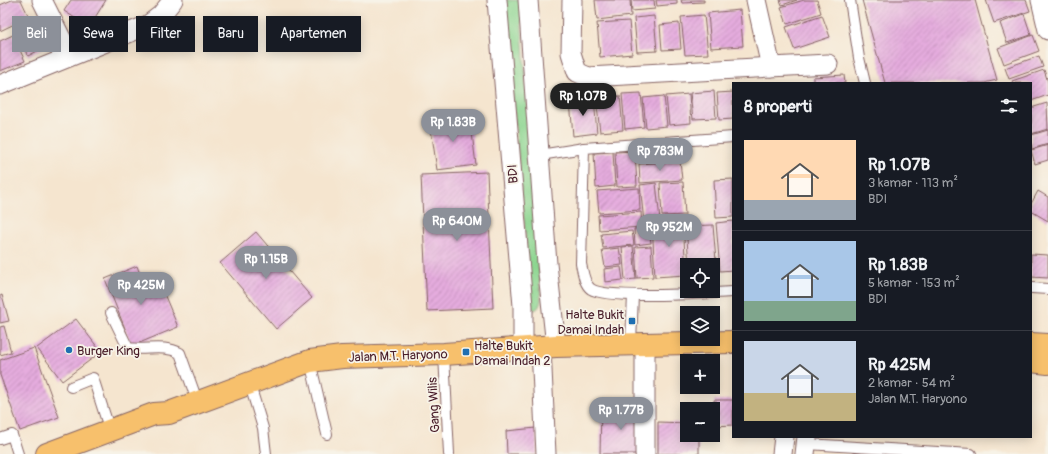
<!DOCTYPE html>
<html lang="id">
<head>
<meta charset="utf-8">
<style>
	body { margin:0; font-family:Pangolin,sans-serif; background:#20242c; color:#f1f3f6; height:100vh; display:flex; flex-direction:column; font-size:15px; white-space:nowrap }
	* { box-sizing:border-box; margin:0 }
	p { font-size:13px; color:#9ea1a6 }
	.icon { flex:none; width:22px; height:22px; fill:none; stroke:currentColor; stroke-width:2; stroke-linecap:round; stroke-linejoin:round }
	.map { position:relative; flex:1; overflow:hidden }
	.panel { position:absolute; left:732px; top:82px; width:300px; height:356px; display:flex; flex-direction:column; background:#171b24; border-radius:0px; box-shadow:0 2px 10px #0003 }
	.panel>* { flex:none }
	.banner { position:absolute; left:12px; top:16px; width:380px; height:36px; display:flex; gap:8px }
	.fabs { position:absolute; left:680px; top:258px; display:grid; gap:8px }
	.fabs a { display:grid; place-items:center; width:40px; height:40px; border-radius:0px; background:#171b24; box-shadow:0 2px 10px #0003; font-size:20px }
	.price { position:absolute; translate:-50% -34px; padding:0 9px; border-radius:14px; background:#8c9099; color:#fff; font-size:13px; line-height:26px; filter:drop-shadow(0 1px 2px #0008) }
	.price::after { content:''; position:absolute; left:50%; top:24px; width:12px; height:9px; margin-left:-6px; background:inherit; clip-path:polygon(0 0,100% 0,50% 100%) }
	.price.selected { background:#222; color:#fff }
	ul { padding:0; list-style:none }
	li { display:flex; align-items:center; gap:12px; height:100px; padding:0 12px }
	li+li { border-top:1px solid #363941 }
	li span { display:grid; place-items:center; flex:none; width:112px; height:80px; border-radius:0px; color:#555 }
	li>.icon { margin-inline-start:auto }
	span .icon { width:48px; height:48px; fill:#fffc; stroke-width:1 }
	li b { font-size:17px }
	h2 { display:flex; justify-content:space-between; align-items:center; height:48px; padding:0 12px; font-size:17px }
	.tag { padding:0 14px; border-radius:0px; background:#171b24; box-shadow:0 2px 10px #0003; font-size:14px; line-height:36px }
	.tag.selected { background:#8c9099; color:#fff }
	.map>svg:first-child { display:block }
	.green { fill:#8cd590; stroke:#6b7a5e }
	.building { fill:url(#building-hatch) }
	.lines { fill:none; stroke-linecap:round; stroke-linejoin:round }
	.service-casing { stroke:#866464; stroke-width:12 }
	.minor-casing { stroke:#866464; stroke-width:21 }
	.primary-casing { stroke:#866464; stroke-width:24 }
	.service { stroke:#fff; stroke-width:10 }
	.minor { stroke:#fff; stroke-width:19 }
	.primary { stroke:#f7c06c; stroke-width:22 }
	.poi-dot { fill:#1f6fb2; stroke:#f7f3e8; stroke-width:1.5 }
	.labels { text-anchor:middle; stroke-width:3.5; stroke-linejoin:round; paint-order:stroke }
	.street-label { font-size:13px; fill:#4a1f2b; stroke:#f7f3e8 }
	.poi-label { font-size:13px; fill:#4a1f2b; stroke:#f7f3e8; text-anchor:start }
</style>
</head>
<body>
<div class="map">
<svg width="1048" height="454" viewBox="0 0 1048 454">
	<defs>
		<pattern id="building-hatch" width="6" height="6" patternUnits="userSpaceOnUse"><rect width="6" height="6" fill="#e5acde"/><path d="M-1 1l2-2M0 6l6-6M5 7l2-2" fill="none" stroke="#bc8bb4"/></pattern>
	</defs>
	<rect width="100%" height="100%" fill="#f7f3e8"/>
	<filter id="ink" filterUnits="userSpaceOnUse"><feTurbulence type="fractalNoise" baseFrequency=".025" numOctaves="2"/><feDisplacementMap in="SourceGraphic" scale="8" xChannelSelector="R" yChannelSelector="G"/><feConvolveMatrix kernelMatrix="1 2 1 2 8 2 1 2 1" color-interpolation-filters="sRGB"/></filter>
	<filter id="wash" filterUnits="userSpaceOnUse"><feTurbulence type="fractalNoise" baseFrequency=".012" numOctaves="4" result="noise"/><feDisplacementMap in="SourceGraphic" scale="16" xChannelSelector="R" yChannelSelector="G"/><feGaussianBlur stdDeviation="0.9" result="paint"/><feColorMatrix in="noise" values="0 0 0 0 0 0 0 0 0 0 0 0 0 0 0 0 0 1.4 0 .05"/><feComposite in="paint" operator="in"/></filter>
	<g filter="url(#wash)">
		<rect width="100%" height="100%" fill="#f5e5cf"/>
		<path class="green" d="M504 0H520L541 300C540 306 538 310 532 310Z"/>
		<g id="blocks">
			<g class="building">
				<polygon points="12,0 21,0 29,17 0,31 0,5"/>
				<polygon points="71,0 106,0 89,27 64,11"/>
				<polygon points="595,0 630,0 631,16 597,20"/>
				<polygon points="631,0 654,0 655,9 632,11"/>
				<polygon points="656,0 677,0 677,4 657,6"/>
				<polygon points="681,0 704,0 704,2 682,3"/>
				<polygon points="780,0 797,0 782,5"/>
				<polygon points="804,0 817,0 821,13 787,24 781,7"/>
				<polygon points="862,0 975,0 997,80 984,83 885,83"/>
				<polygon points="986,0 1026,0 1030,11 994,23"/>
				<polygon points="740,10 743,46 711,48 708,13"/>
				<polygon points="1024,14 1031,35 1007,43 1000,23"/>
				<polygon points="704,15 708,54 685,55 681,17"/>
				<polygon points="822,15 830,37 794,49 786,27"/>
				<polygon points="654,16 657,51 637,52 634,18"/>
				<polygon points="629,21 632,54 600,57 597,23"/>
				<polygon points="30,23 43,48 28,56 15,31"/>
				<polygon points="679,23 681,49 662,50 660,25"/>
				<polygon points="13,35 25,61 0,71 0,41"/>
				<polygon points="1033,35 1039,51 1004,64 998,48"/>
				<polygon points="1039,56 1043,67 1009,79 1005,68"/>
				<polygon points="1044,70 1048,82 1048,95 1031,101 1031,83 1013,83 1012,81"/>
				<polygon points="844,75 845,83 813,83 813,77"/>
				<polygon points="714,91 716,118 693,119 690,93"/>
				<polygon points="733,92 733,119 719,120 717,93"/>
				<polygon points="641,93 644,127 625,129 622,94"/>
				<polygon points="689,94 691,123 669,125 666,96"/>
				<polygon points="620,96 623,130 600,132 596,98"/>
				<polygon points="664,96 667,126 646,128 643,98"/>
				<polygon points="594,99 597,133 573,136 570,101"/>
				<polygon points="1047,103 1048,129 1031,134 1031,108"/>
				<polygon points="470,117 476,165 437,170 430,122"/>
				<polygon points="1048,130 1048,144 1032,149 1031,135"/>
				<polygon points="1048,145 1048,160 1035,164 1031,150"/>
				<polygon points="663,146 679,146 680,160 663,160"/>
				<polygon points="644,147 661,147 662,162 645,162"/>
				<polygon points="635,151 637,186 617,187 615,152"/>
				<polygon points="613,152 615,186 596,188 594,153"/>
				<polygon points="680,161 682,180 640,183 639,164"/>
				<polygon points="487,172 493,308 427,311 421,175"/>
				<polygon points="733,179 733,217 716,218 714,180"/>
				<polygon points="683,182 685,215 662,216 660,183"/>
				<polygon points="656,183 660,220 644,222 640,185"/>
				<polygon points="639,188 640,210 599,213 597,191"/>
				<polygon points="1038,191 1048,197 1048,221 1031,211 1031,204"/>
				<polygon points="641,212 642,227 599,230 598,215"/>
				<polygon points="683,220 686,275 655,277 652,222"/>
				<polygon points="733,221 733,270 720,271 716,223"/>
				<polygon points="713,225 717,273 713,273 713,265 689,265 686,226"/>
				<polygon points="649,228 651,243 635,245 634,229"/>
				<polygon points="632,231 634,245 603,248 601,234"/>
				<polygon points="256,232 312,298 276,329 220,263"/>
				<polygon points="633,246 636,279 625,280 622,247"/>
				<polygon points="651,246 653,277 637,278 635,247"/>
				<polygon points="619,248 622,265 605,267 602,250"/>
				<polygon points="1031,254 1048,255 1048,278 1031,277"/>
				<polygon points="137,266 145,287 159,282 178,327 132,346 105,279"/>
				<polygon points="621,267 623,280 605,282 604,269"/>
				<polygon points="2,295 9,321 0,323 0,296"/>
				<polygon points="76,319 101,352 62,381 37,348"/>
				<polygon points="4,326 11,352 0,355 0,327"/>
				<polygon points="34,348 59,417 20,431 0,375 0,360"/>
				<polygon points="714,400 733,400 733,425 715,426"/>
				<polygon points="601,407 642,409 640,454 600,454"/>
				<polygon points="658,422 687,423 687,435 699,435 699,454 658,454"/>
				<polygon points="536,428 537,454 507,454 506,431"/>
			</g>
		</g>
	</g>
	<g filter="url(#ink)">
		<use href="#blocks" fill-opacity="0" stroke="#866464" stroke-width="1"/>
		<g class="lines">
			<g class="service-casing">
				<g id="service">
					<polyline points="850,0 859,58 865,83"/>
					<path d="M733 137 584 148 581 264C583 272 584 284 591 289 608 300 708 293 733 292"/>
					<polyline points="540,155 584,148"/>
					<polyline points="1032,288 1048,289"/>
					<path d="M111 313 128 348C146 351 163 344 180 353L198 403"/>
					<polyline points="631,343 633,295"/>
					<polyline points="444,354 449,454"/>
					<polyline points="310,361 327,434"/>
					<polyline points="249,382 263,428 266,454"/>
					<polyline points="71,387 93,378 110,431"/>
					<polyline points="0,439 12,435 18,454"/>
					<polyline points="807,444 971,454"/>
				</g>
			</g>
			<g class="minor-casing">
				<g id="minor">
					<polyline points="42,0 70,56"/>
					<polyline points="497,0 523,306 523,349"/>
					<polyline points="528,0 547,264 556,346"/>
					<polyline points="572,0 571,53 577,72 588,77 828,64"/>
					<polyline points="756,0 771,67"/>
					<polyline points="1041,0 1048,30"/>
					<polyline points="0,85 148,25 161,15 173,0"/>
					<polyline points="541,348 546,454"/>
					<polyline points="645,454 645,344"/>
					<polyline points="782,454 784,437"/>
					<polyline points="805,454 807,437"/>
				</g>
			</g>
			<g class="primary-casing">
				<g id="primary">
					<polyline points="1031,344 1048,345"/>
					<polyline points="1031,361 1048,363"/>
					<polyline points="47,454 154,414 169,413 310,361 342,357 444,354 556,346 733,342"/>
				</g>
			</g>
			<use href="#service" class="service"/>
			<use href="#minor" class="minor"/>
			<use href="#primary" class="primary"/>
		</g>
	</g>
	<g class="poi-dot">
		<rect x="628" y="317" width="8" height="8" rx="2"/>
		<circle cx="69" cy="350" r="4"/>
		<rect x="462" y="348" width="8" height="8" rx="2"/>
	</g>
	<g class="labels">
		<g class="street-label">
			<text transform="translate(512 174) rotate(-94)" y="5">BDI</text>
			<text transform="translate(398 355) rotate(-2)" y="5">Jalan M.T. Haryono</text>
			<text transform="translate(433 405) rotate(-93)" y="5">Gang Wilis</text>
		</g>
		<g class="poi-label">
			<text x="624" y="319" text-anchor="end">Halte Bukit<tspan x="624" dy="15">Damai Indah</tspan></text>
			<text x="474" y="350">Halte Bukit<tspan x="474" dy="15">Damai Indah 2</tspan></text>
			<text x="77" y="355">Burger King</text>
		</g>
	</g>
</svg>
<div class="fabs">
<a><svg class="icon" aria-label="locate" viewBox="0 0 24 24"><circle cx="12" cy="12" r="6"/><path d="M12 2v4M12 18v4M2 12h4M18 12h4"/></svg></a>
<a><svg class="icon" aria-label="layers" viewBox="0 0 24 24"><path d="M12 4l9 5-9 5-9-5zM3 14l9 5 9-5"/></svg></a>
<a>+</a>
<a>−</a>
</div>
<b class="price selected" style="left:583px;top:117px">Rp 1.07B</b>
<b class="price" style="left:453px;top:143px">Rp 1.83B</b>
<b class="price" style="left:660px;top:172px">Rp 783M</b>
<b class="price" style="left:457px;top:242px">Rp 640M</b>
<b class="price" style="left:669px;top:248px">Rp 952M</b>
<b class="price" style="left:266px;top:280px">Rp 1.15B</b>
<b class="price" style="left:141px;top:306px">Rp 425M</b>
<b class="price" style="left:621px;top:431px">Rp 1.77B</b>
<div class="banner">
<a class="tag selected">Beli</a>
<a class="tag">Sewa</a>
<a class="tag">Filter</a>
<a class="tag">Baru</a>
<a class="tag">Apartemen</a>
</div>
<section class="panel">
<h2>8 properti<svg class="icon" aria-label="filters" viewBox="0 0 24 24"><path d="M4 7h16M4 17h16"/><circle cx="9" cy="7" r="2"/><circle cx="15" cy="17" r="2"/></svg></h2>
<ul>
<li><span style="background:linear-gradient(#ffd9b3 75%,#9aa5b1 0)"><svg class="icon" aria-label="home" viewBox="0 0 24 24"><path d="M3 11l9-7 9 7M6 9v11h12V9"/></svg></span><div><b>Rp 1.07B</b><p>3 kamar · 113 m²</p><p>BDI</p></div></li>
<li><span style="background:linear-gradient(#a9c7e8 75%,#7fa58c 0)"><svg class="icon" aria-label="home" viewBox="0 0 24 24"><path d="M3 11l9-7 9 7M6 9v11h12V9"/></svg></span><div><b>Rp 1.83B</b><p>5 kamar · 153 m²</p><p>BDI</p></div></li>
<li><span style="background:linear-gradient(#c9d6e8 65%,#c2b280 0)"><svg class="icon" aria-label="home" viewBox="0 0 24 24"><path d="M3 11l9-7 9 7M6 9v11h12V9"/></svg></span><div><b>Rp 425M</b><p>2 kamar · 54 m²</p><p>Jalan M.T. Haryono</p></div></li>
</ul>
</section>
</div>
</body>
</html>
